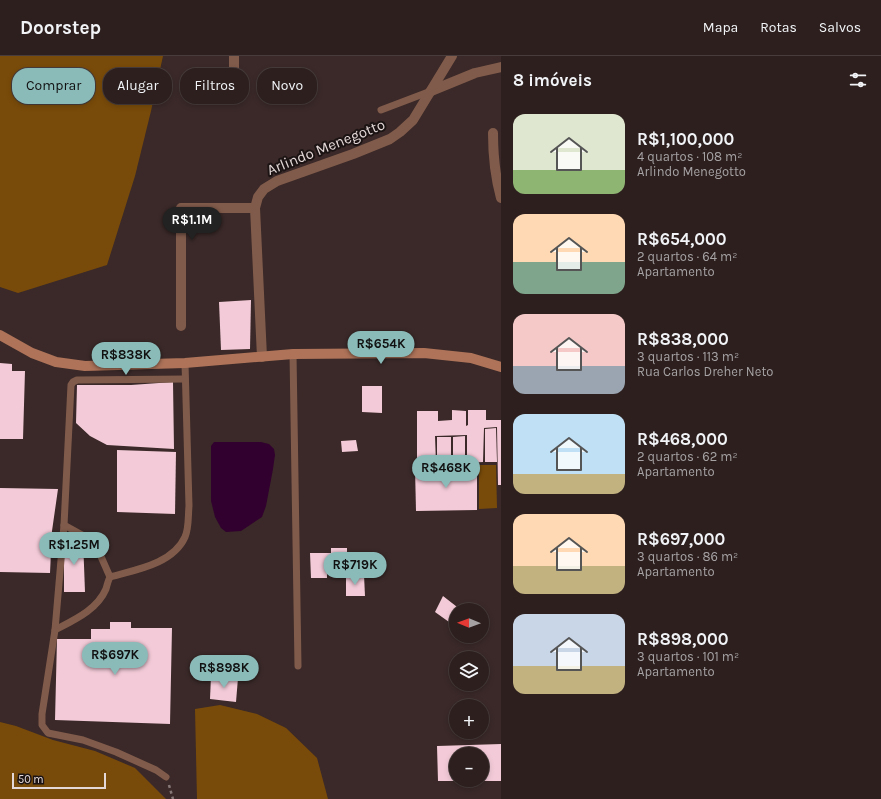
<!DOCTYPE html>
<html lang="pt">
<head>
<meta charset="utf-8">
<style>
	body { margin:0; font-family:Karla,sans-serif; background:#382c2b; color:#f1f3f6; height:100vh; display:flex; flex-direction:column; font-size:15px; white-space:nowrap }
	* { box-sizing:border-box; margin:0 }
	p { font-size:13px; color:#a6a2a4 }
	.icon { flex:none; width:22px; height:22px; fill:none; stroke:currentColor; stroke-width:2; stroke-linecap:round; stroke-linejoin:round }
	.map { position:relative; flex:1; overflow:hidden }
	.panel { display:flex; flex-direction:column; background:#2c1f1e; width:380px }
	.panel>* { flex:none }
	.guide { position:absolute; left:12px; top:12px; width:380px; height:36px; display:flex; gap:8px }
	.needle { width:26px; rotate:271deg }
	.tools { position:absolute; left:449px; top:547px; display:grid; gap:8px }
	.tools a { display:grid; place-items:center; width:40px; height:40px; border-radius:50%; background:#2c1f1e; box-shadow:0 2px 6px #0003,0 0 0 1px #483d3c; font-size:20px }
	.scale { position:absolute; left:12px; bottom:10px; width:94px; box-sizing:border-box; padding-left:4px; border:2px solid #e4d8d8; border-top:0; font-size:11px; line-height:14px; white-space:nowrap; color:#e4d8d8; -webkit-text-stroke:3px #1c1414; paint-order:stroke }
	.price { position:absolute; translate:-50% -34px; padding:0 9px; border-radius:14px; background:#8bbbb9; color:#111; font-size:13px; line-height:26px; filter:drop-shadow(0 1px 2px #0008) }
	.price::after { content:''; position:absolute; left:50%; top:24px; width:12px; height:9px; margin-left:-6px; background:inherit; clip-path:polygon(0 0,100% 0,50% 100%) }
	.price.on { background:#222; color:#fff }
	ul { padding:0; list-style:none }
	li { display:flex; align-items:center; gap:12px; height:100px; padding:0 12px }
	li span { display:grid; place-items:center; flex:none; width:112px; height:80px; border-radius:12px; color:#555 }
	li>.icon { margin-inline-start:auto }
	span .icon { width:48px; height:48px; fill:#fffc; stroke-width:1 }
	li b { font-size:17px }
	h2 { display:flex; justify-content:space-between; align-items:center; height:48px; padding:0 12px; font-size:17px }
	.chip { padding:0 14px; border-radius:16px; background:#2c1f1e; box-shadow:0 2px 6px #0003,0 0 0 1px #483d3c; font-size:14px; line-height:36px }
	.chip.on { background:#8bbbb9; color:#111 }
	header { display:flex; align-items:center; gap:24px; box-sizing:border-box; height:56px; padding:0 20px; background:#2c1f1e; border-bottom:1px solid #483d3c }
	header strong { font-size:19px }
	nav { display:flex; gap:22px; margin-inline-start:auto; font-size:14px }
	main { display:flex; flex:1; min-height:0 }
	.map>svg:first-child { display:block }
	.green { fill:#794b0a }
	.water { fill:#31002e }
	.building { fill:#f3cbd8 }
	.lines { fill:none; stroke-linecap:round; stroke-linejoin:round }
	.path { stroke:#887979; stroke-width:2.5; stroke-dasharray:3 3; stroke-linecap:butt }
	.lane { stroke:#805b4b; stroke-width:7 }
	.street { stroke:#805b4b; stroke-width:10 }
	.secondary { stroke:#ae7359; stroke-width:10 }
	.labels { text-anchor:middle; stroke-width:4; stroke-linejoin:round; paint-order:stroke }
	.street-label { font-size:15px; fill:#e4d8d8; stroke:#1c1414 }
</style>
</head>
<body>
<header>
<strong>Doorstep</strong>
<nav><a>Mapa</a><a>Rotas</a><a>Salvos</a></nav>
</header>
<main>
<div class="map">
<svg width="501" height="743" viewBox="0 0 501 743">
	<rect width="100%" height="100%" fill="#3a2928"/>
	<g class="green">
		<polygon points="0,0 163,0 151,55 135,120 107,209 18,237 0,231"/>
		<polygon points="479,409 496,409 497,452 479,453"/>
		<polygon points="220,649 257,658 286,672 317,702 328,743 197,743 195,653"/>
		<polygon points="0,666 16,670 53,684 95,695 135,712 166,743 0,743"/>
	</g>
	<polygon class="water" points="214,386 261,386 269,388 274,393 275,399 273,413 266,450 262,461 241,475 226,476 221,472 215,461 211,445 211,390"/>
	<g class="building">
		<polygon points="251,244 250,293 221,294 219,246"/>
		<polygon points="0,307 12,308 12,315 25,315 23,383 0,383"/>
		<polygon points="173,326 174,393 107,389 90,380 76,367 77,329 131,329"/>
		<polygon points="362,330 382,330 382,357 362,356"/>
		<polygon points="452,354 466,355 466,370 468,369 468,354 486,354 486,364 501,364 501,429 498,429 497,371 484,372 483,406 467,407 467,379 435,380 436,407 417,407 417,355 438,355 438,365 452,364"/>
		<polygon points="496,372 497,406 485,406 485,373"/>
		<polygon points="465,380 465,406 453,406 453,381"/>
		<rect x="437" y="381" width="14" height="26"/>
		<polygon points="356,384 358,395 342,396 341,385"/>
		<polygon points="117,394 176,396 175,458 117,456"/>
		<polygon points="477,410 477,454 416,455 415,412"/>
		<polygon points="0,432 58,433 52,475 50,517 0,516"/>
		<polygon points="64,483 83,483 85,536 64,536"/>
		<polygon points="331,492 347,492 347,499 352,499 352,518 327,518 327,522 311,522 310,497 331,497"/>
		<polygon points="346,519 364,519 365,540 346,540"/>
		<polygon points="443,540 461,554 456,554 456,571 435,556"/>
		<polygon points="110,566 131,566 131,572 172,572 170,668 55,664 57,583 91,583 91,573 110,573"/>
		<polygon points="211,620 238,622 236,646 210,643"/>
		<polygon points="501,688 501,725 482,725 482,698 456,698 456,725 438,725 437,690"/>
	</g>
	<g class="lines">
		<polyline class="path" points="169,729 173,743"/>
		<g class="lane">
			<polyline points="381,54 431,35"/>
			<polyline points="293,298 298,610"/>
			<path d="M64 469 84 480 99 496 110 521C108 525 107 529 106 533 97 554 74 564 55 574L42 658V669L48 677 83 684 116 696 156 714 166 721"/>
			<path d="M110 521C135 514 173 508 185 481 189 472 188 460 189 450L185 307"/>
			<polyline points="55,574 64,469 71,329 73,326 77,324 185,323"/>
		</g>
		<g class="street">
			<polyline points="234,14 234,0"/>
			<polyline points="431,35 475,17 501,11"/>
			<path d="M493 77C493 99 495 120 501 142"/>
			<polyline points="181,270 181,152 255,152"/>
			<polyline points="262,301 255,152 258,141 264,133 277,125 353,98 390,83 400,76 413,64 452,0"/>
		</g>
		<polyline class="secondary" points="0,279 32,297 56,306 85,310 185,307 293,298 424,297 471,302 501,311"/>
	</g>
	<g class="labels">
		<g class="street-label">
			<text transform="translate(326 91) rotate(-22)" y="5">Arlindo Menegotto</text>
		</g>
	</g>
</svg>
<div class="tools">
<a><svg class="needle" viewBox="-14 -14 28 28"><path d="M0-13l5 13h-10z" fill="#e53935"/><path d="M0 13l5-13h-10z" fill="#a6a2a4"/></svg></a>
<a><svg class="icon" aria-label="layers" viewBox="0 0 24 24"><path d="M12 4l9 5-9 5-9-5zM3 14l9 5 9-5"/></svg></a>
<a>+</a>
<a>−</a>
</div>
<div class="scale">50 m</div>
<b class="price on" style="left:192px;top:185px">R$1.1M</b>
<b class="price" style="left:381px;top:309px">R$654K</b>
<b class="price" style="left:126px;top:320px">R$838K</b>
<b class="price" style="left:446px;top:433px">R$468K</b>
<b class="price" style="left:74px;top:510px">R$1.25M</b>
<b class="price" style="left:355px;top:530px">R$719K</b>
<b class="price" style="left:115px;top:620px">R$697K</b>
<b class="price" style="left:224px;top:633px">R$898K</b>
<div class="guide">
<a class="chip on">Comprar</a>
<a class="chip">Alugar</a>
<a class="chip">Filtros</a>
<a class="chip">Novo</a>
</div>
</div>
<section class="panel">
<h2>8 imóveis<svg class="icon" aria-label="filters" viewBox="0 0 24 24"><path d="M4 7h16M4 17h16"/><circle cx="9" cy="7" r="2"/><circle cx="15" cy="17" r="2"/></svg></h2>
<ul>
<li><span style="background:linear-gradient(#dfe7d0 70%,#8fb573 0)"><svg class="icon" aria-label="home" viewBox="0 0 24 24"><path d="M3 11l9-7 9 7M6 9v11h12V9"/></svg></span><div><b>R$1,100,000</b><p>4 quartos · 108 m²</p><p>Arlindo Menegotto</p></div></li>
<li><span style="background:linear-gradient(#ffd9b3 60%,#7fa58c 0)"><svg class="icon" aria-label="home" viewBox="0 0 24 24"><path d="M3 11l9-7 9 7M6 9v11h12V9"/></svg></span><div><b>R$654,000</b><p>2 quartos · 64 m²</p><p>Apartamento</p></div></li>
<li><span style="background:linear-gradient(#f6c9c9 65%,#9aa5b1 0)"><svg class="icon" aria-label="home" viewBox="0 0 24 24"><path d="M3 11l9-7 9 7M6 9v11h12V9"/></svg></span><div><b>R$838,000</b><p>3 quartos · 113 m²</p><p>Rua Carlos Dreher Neto</p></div></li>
<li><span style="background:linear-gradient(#bfe0f5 75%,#c2b280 0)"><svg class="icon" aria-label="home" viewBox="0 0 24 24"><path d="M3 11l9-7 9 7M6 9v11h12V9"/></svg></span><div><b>R$468,000</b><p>2 quartos · 62 m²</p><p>Apartamento</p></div></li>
<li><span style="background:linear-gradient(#ffd9b3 65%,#c2b280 0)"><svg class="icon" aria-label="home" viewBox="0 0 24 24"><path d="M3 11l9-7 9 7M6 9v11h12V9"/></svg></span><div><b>R$697,000</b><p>3 quartos · 86 m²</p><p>Apartamento</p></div></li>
<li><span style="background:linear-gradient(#c9d6e8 65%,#c2b280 0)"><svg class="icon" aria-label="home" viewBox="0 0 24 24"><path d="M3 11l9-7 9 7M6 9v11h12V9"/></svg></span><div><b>R$898,000</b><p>3 quartos · 101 m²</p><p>Apartamento</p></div></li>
</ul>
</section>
</main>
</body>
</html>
